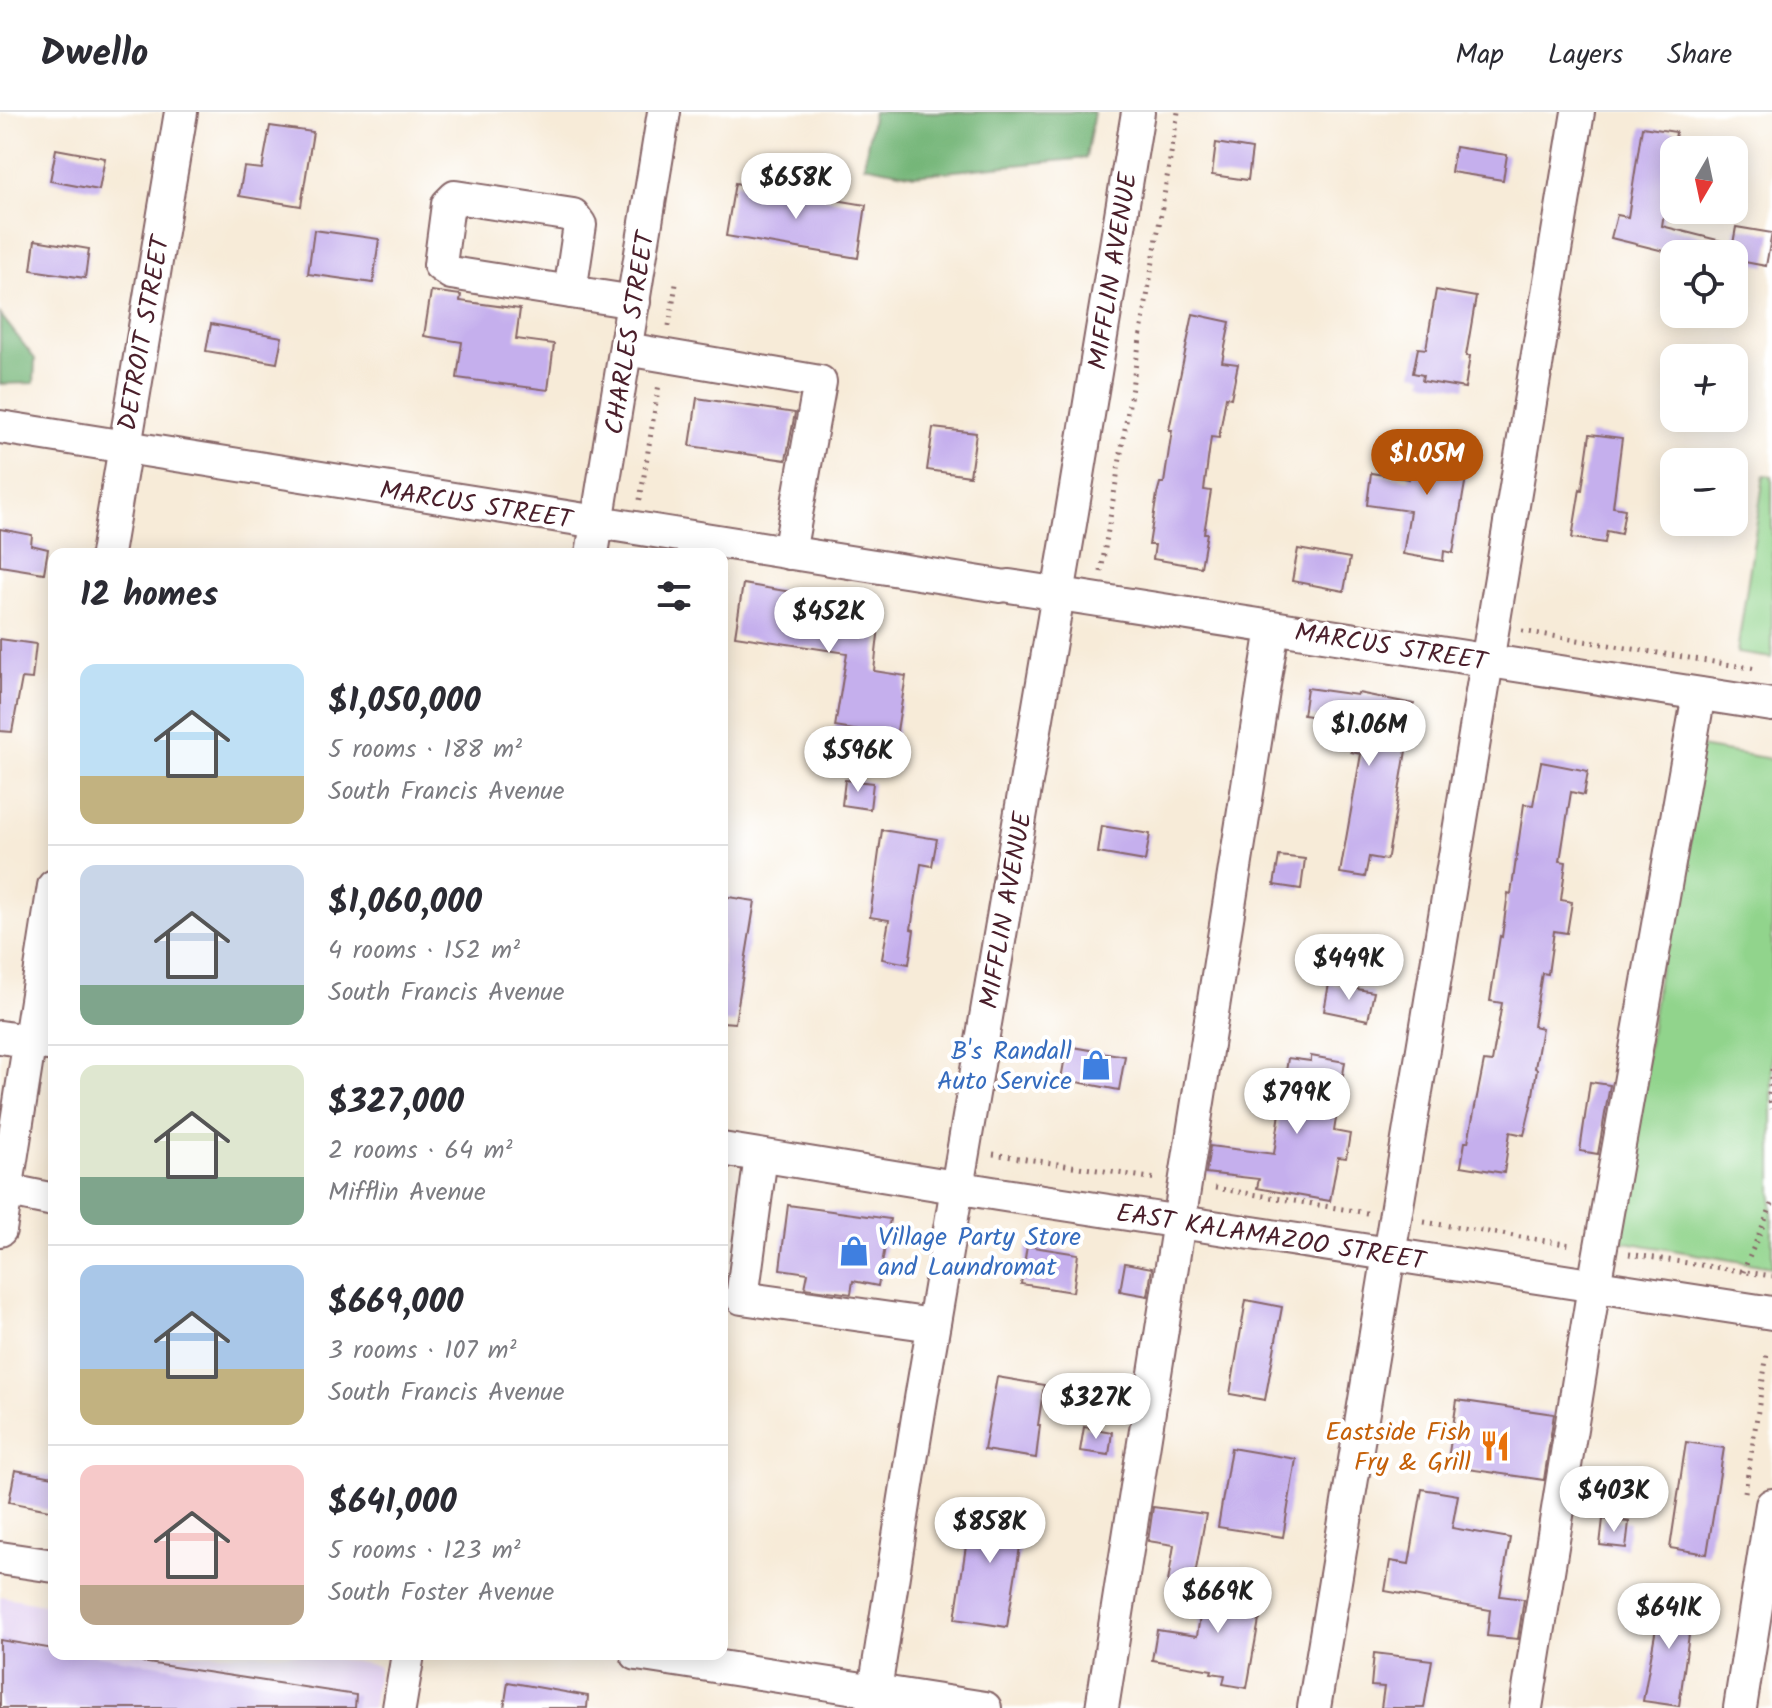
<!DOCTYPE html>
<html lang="en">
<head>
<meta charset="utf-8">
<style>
	body { margin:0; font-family:Kalam,sans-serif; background:#f7f7f7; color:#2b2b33; height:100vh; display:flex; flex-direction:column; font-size:30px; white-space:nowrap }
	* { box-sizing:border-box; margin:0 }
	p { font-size:26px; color:#7c7c81 }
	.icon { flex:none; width:44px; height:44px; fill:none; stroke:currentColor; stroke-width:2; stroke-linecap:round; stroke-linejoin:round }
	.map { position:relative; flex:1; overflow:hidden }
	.sheet { position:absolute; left:48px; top:436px; width:680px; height:1112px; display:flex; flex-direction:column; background:#fff; border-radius:16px; box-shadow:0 4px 20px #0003 }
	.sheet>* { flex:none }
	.needle { width:52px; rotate:189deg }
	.controls { position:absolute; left:1660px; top:24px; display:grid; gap:16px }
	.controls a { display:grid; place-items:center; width:88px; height:88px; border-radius:16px; background:#fff; box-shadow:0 4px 20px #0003; font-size:40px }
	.price { position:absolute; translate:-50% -68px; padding:0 18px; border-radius:28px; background:#fff; color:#222; font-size:26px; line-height:52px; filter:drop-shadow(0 2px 4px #0008) }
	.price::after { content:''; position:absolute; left:50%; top:48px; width:24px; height:18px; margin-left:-12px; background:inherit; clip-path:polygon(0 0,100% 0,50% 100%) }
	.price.selected { background:#b45309; color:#fff }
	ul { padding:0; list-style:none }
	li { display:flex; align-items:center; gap:24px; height:200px; padding:0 32px }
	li+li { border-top:2px solid #e1e1e2 }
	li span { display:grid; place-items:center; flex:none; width:224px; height:160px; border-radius:16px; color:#555 }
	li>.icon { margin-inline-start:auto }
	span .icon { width:96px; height:96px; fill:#fffc; stroke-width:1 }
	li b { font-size:34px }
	h2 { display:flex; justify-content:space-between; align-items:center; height:96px; padding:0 32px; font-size:34px }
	header { display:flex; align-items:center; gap:48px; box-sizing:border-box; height:112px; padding:0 40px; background:#fff; border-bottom:2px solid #e1e1e2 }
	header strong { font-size:38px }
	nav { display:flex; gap:44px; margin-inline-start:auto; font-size:28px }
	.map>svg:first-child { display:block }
	.built { fill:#e4d3f2 }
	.green { fill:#91d48c; stroke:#6e7a5c; stroke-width:2 }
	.forest { fill:#74b678; stroke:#5f6a52; stroke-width:2 }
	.building { fill:#c5afed }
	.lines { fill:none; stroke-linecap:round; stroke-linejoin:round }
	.minor-casing { stroke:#876668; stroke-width:36 }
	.path { stroke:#876668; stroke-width:5; stroke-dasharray:2 6; stroke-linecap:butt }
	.minor { stroke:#fff; stroke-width:32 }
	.labels { text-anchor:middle; stroke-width:8; stroke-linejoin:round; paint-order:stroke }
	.street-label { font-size:26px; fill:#4a1f2b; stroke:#fff }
	.shop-label { font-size:26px; fill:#366cbe; stroke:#fff; text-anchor:end }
	.food-label { font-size:26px; fill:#c56008; stroke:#fff; text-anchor:end }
</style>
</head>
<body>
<header>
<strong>Dwello</strong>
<nav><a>Map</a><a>Layers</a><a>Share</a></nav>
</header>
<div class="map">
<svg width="1772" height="1596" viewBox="0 0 1772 1596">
	<rect width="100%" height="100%" fill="#fff"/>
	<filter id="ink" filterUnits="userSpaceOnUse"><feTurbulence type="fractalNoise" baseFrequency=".0125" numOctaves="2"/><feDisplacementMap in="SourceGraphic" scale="16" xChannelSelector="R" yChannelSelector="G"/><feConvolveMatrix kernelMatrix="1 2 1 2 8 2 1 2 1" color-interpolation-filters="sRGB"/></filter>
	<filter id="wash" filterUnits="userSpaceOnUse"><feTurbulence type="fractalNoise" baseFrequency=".006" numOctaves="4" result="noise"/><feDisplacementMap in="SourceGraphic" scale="32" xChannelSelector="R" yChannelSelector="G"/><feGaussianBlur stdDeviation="1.8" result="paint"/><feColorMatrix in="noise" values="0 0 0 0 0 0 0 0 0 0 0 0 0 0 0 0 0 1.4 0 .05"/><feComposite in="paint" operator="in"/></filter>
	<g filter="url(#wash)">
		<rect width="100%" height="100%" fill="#f7ebd8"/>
		<polygon class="built" points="0,1484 54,1494 54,1542 312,1542 379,1554 372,1596 0,1596"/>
		<g class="green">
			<polygon points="1764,363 1772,364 1772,546 1737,541"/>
			<polygon points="1693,634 1772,647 1772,1155 1619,1129"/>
		</g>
		<g class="forest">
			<polygon points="873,0 1094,0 1086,46 914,63 864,53"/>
			<polygon points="0,202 35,247 34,271 0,272"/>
		</g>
		<g id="blocks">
			<g class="building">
				<polygon points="270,14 313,20 301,94 239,84 244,55 262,57"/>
				<polygon points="1642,15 1676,20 1662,114 1733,132 1736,115 1772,121 1766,154 1734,148 1734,142 1676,142 1611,126 1617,103 1628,105"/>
				<polygon points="1216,31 1252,37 1248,68 1212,63"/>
				<polygon points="1455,35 1507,43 1503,68 1451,60"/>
				<polygon points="56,37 105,46 99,78 50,69"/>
				<polygon points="735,71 866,93 858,146 726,124"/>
				<polygon points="314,118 379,127 373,171 308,162"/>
				<polygon points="35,128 89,137 85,166 31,158"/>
				<polygon points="1436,178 1476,185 1466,244 1470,244 1465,276 1422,269 1423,263 1413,261 1418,236 1426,237"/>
				<polygon points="431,179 461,183 460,189 520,197 516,227 554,232 548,278 457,266 462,230 424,224"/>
				<polygon points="1193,202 1230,210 1222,250 1238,252 1231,286 1226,285 1219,326 1211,325 1204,378 1211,379 1204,421 1207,421 1201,455 1153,447 1155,433 1149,433 1157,382 1160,371 1164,371 1172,318 1169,318"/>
				<polygon points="211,212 282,225 277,251 206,239"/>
				<polygon points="697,286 795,301 786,348 690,334"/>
				<polygon points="933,316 976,321 970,364 927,358"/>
				<polygon points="1590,322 1622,326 1613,395 1625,397 1621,422 1607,419 1605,431 1572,426 1580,377 1582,378"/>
				<polygon points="1416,327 1471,336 1453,441 1444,439 1443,449 1403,442 1410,399 1367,393 1371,361 1409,367"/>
				<polygon points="0,417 32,423 31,433 48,437 44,461 0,454"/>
				<polygon points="1298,437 1350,446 1344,479 1292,469"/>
				<polygon points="743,472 810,483 806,505 879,514 874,559 906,564 896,625 835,615 847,541 735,524"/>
				<polygon points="0,527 36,532 32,567 22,566 12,620 0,619"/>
				<polygon points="1307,576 1357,583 1358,581 1414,592 1388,744 1386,748 1369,745 1365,765 1340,761 1361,642 1351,640 1356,611 1303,603"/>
				<polygon points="1541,650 1588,659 1584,683 1571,680 1560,749 1566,750 1561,788 1572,790 1567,821 1554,819 1548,862 1542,861 1533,914 1542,916 1535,956 1537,957 1532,989 1524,1023 1510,1020 1504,1061 1461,1054 1465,1030 1468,1030 1484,949 1492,950 1502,891 1490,889 1500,824 1502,825 1508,781 1511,782 1524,692 1533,693"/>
				<polygon points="845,668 873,671 870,697 842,693"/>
				<polygon points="1102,714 1150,722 1145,749 1098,741"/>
				<polygon points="882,718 937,727 932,754 921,752 911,817 914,818 909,852 882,847 889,808 870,805"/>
				<polygon points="1279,744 1305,747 1301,777 1274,773"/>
				<polygon points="722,784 755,789 735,911 722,910"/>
				<polygon points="1329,872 1374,880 1368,908 1324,899"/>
				<polygon points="1067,934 1125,944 1119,978 1061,967"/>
				<polygon points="1311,944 1345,950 1334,1019 1350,1022 1346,1046 1338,1045 1330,1089 1257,1076 1259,1067 1206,1061 1210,1034 1274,1042 1288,946 1311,949"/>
				<polygon points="1590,970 1610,973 1598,1042 1580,1039"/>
				<polygon points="788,1093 890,1107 878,1174 853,1169 851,1182 805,1176 808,1161 780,1157"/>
				<polygon points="1027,1134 1078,1142 1073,1180 1021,1172"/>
				<polygon points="1125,1151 1152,1156 1148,1184 1120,1179"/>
				<polygon points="1246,1188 1282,1195 1265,1288 1230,1282"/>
				<polygon points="997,1265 1044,1273 1038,1313 1040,1313 1036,1346 984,1338"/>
				<polygon points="1457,1288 1554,1302 1544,1368 1447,1354"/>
				<polygon points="1084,1315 1112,1320 1109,1343 1080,1339"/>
				<polygon points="1686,1330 1724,1336 1707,1442 1670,1436"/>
				<polygon points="1231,1336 1296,1347 1283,1425 1218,1415"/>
				<polygon points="15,1358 54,1365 54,1399 9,1390"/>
				<polygon points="1422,1377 1458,1383 1452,1416 1510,1426 1500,1484 1524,1487 1518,1527 1487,1524 1490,1498 1385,1479 1390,1449 1409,1452"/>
				<polygon points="984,1392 1026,1398 1007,1515 955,1507 972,1394 984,1396"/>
				<polygon points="1153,1395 1206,1402 1192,1480 1167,1476 1174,1433 1148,1429"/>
				<polygon points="1603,1407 1629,1410 1626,1436 1600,1433"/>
				<polygon points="1205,1471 1264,1479 1260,1508 1259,1508 1247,1576 1223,1572 1225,1563 1211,1561 1212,1558 1152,1548 1157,1518 1197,1524"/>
				<polygon points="1662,1482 1694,1487 1679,1594 1643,1589"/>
				<polygon points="0,1528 54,1537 54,1542 89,1542 356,1583 355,1596 0,1596"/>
				<polygon points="1374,1541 1432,1548 1424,1596 1381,1596 1384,1575 1371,1574"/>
				<polygon points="508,1570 588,1584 587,1596 504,1596"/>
			</g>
		</g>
	</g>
	<g filter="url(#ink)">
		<use href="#blocks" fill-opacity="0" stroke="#876668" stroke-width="2"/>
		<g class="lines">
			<g class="minor-casing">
				<g id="minor">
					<polyline points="570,180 580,113 573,103 455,85 448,92 440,153 451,161 634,190"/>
					<polyline points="626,237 820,270 789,441"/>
					<polyline points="0,315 1000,474"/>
					<polyline points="107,442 181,0"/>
					<polyline points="592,442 664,0"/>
					<polyline points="1009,474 1772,593"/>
					<polyline points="0,925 54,933"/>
					<polyline points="722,1037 998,1082 1772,1201"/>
					<polyline points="761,1044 742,1186 933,1213"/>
					<polyline points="5,1078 54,1088"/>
					<polyline points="0,1118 54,774"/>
					<polyline points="0,1446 54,1454"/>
					<polyline points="637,1542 985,1596"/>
					<polyline points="399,1596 408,1542"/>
					<path d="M872 1596C893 1468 911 1339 934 1211 1004 808 1072 404 1138 0"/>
					<polyline points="1102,1596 1273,516"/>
					<polyline points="1314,1596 1578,0"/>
					<polyline points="1526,1596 1594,1174 1699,582"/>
					<polyline points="1740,1596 1772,1393"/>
				</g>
			</g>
			<g class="path">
				<polyline points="669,214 676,172"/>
				<polyline points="640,388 659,272"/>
				<polyline points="1101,460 1178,0"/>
				<polyline points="1522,519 1757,557"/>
				<polyline points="1772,957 1769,983 1772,997"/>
				<polyline points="993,1042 1157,1067"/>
				<polyline points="1215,1076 1367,1101"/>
				<polyline points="1424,1110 1572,1133"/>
				<polyline points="1629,1142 1772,1164"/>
				<polyline points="1743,1160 1772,1092"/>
				<polyline points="1745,1380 1767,1242"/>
			</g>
			<use href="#minor" class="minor"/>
		</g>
	</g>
	<defs>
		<g id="shop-bare" transform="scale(2.4)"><path d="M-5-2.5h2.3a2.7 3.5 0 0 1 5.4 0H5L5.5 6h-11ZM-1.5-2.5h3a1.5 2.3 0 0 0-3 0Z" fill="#3f7fe0" stroke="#fff" stroke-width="2.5" paint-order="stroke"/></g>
		<g id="restaurant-bare" transform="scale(2.4)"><path d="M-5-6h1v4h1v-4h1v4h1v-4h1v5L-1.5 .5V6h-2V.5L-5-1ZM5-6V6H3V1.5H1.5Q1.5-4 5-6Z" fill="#e8710a" stroke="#fff" stroke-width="2.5" paint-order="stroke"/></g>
	</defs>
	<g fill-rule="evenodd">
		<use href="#shop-bare" x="1096" y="953"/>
		<use href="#shop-bare" x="854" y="1139"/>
		<use href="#restaurant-bare" x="1495" y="1334"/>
	</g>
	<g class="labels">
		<g class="street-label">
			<text transform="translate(1112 159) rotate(-81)" y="9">MIFFLIN AVENUE</text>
			<text transform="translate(143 221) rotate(-80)" y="9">DETROIT STREET</text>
			<text transform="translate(629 221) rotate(-81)" y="9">CHARLES STREET</text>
			<text transform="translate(476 392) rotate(9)" y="9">MARCUS STREET</text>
			<text transform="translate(1391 534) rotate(9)" y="9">MARCUS STREET</text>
			<text transform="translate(1005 798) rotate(-80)" y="9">MIFFLIN AVENUE</text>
			<text transform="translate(1271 1124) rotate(9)" y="9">EAST KALAMAZOO STREET</text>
		</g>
		<g class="shop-label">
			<text x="1072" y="947">B's Randall<tspan x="1072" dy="30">Auto Service</tspan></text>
			<text x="878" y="1133" text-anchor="start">Village Party Store<tspan x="878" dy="30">and Laundromat</tspan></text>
		</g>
		<g class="food-label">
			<text x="1471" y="1328">Eastside Fish<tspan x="1471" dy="30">Fry &amp; Grill</tspan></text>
		</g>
	</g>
</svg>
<div class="controls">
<a><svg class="needle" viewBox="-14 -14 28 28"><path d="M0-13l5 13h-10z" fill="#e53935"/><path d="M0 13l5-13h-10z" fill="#7c7c81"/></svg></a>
<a><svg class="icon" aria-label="locate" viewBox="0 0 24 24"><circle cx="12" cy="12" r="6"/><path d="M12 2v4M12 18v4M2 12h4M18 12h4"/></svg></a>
<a>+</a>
<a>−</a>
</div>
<b class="price" style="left:796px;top:109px">$658K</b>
<b class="price selected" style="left:1427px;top:385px">$1.05M</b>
<b class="price" style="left:829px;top:543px">$452K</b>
<b class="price" style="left:1369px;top:656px">$1.06M</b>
<b class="price" style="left:858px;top:682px">$596K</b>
<b class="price" style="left:1349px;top:890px">$449K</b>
<b class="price" style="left:1297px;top:1024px">$799K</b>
<b class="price" style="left:1096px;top:1329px">$327K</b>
<b class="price" style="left:1614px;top:1422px">$403K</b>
<b class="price" style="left:990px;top:1453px">$858K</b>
<b class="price" style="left:1218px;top:1523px">$669K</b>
<b class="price" style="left:1669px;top:1539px">$641K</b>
<section class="sheet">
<h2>12 homes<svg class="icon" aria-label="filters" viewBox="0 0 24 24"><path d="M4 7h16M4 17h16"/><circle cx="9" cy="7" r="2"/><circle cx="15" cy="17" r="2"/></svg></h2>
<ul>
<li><span style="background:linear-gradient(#bfe0f5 70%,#c2b280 0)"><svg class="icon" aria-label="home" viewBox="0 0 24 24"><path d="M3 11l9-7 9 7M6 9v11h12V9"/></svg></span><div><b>$1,050,000</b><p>5 rooms · 188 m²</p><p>South Francis Avenue</p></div></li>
<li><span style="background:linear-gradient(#c9d6e8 75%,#7fa58c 0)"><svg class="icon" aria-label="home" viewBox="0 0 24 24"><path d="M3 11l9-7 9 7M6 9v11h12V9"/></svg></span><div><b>$1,060,000</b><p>4 rooms · 152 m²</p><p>South Francis Avenue</p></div></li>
<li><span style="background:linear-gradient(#dfe7d0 70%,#7fa58c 0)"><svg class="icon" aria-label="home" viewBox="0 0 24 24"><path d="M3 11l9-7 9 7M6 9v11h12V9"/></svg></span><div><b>$327,000</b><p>2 rooms · 64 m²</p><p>Mifflin Avenue</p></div></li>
<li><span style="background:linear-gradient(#a9c7e8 65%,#c2b280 0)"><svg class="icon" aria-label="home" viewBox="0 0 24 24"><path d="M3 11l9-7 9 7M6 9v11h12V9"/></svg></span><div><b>$669,000</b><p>3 rooms · 107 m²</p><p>South Francis Avenue</p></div></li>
<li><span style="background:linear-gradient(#f6c9c9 75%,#b9a48a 0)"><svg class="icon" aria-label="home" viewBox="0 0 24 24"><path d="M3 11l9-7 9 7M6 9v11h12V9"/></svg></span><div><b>$641,000</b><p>5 rooms · 123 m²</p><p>South Foster Avenue</p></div></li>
</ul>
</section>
</div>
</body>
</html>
